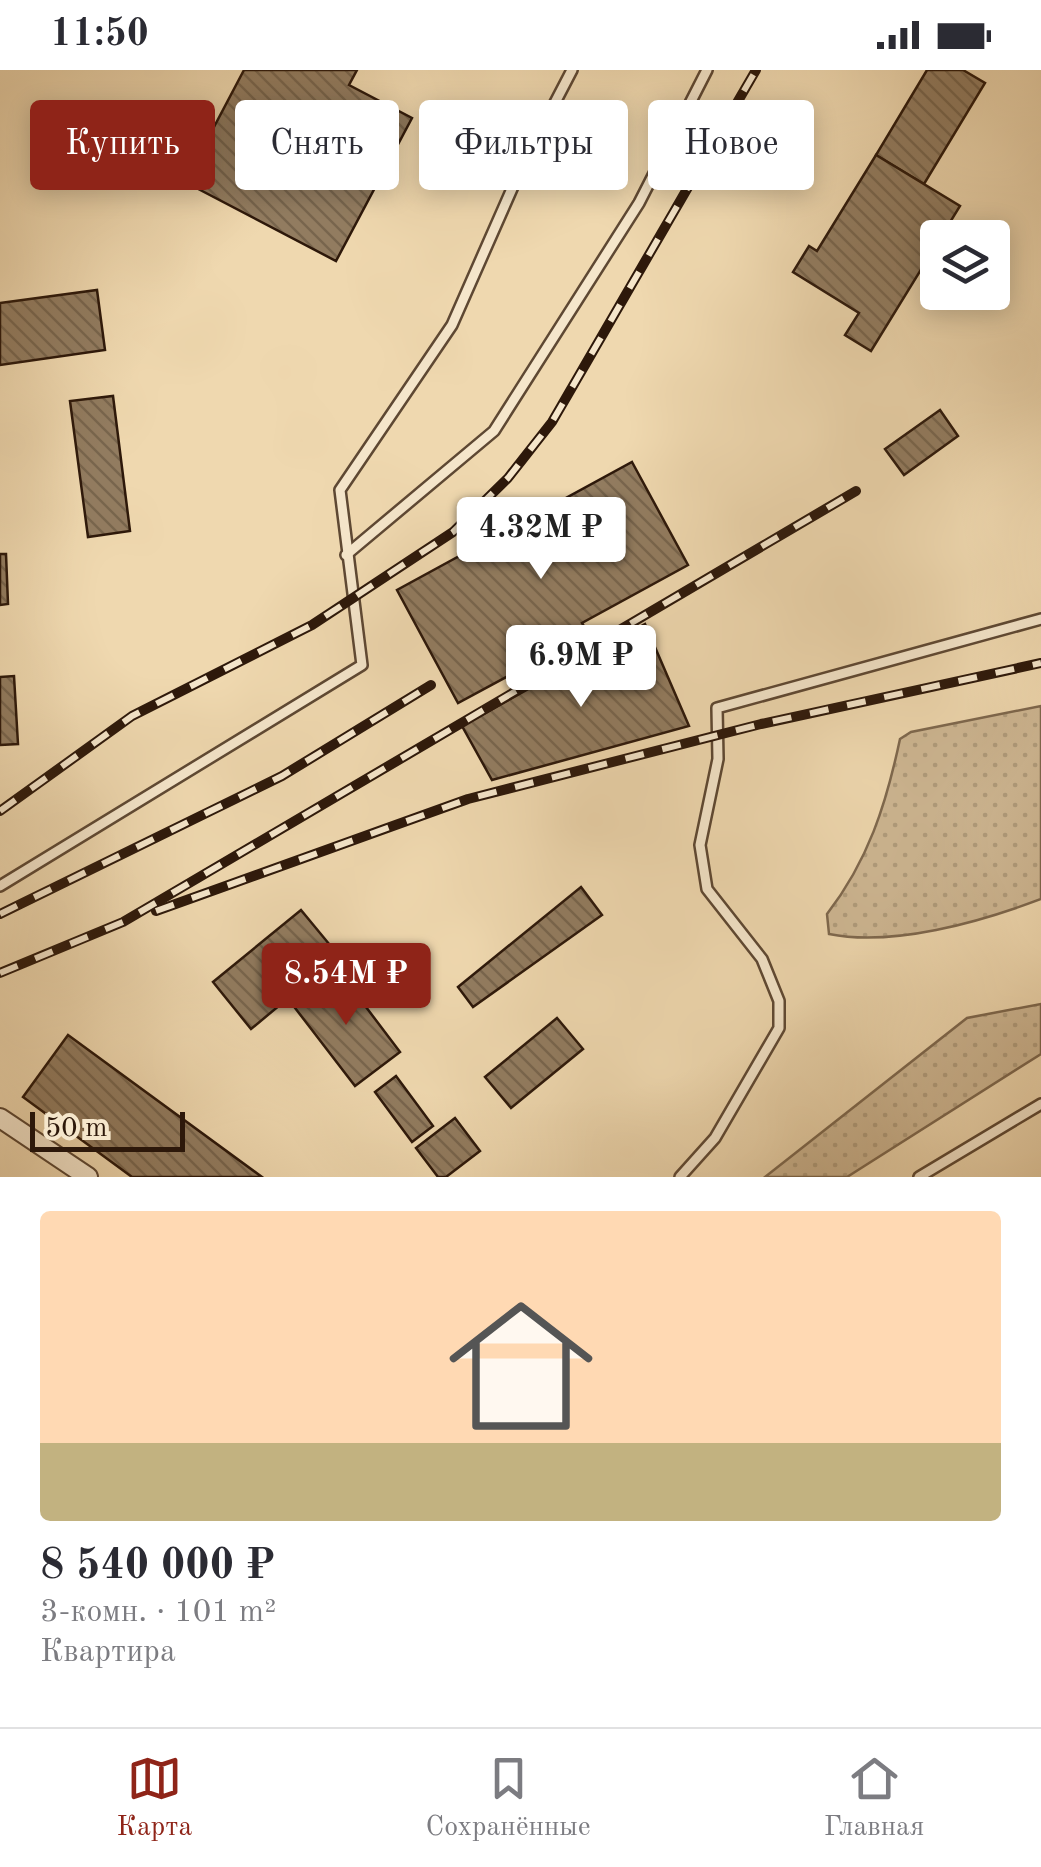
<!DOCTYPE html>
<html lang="ru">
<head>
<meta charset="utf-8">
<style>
	body { margin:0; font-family:"Old Standard TT",serif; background:#f2f2f3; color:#2b2b33; height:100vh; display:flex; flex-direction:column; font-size:38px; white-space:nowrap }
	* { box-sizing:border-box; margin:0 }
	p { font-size:32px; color:#7c7c81 }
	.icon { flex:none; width:55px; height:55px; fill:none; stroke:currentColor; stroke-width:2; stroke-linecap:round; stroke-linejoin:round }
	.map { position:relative; height:1107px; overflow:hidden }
	.details { display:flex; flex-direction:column; background:#fff; flex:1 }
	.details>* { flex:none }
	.banner { position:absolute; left:30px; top:30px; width:982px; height:90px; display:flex; gap:20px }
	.buttons { position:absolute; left:920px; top:150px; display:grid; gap:20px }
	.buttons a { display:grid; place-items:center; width:90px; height:90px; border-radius:10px; background:#fff; box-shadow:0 5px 25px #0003; font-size:50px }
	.scale { position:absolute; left:30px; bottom:25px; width:155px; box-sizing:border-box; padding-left:10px; border:5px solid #2d180a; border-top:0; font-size:28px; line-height:35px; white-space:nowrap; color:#2d180a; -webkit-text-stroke:8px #f5e6cb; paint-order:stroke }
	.price { position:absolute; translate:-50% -85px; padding:0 22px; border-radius:10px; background:#fff; color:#222; font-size:32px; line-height:65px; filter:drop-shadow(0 2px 5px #0008) }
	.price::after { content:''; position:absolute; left:50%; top:60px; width:30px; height:22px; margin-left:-15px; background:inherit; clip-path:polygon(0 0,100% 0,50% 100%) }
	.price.on { background:#8f2418; color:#fff }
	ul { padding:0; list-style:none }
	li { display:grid; align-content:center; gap:20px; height:530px; padding:0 40px }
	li+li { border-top:2px solid #e1e1e2 }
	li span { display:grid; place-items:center; height:310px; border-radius:10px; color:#555 }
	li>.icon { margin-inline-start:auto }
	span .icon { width:180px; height:180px; fill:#fffc; stroke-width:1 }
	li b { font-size:42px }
	.pill { padding:0 35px; border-radius:10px; background:#fff; box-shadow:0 5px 25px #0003; font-size:35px; line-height:90px }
	.pill.on { background:#8f2418; color:#fff }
	.status { display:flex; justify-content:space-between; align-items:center; height:70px; padding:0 50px; background:#fff; direction:ltr }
	.status svg { height:28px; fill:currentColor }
	.dock { display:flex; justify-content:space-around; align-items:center; height:140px; border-top:2px solid #e1e1e2; background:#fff; font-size:28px; color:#7c7c81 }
	.dock a { display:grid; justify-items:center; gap:5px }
	.dock .on { color:#8f2418 }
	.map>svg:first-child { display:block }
	.grass { fill:url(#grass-dots); stroke:#7e684e; stroke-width:2.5 }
	.building { fill:url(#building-back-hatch); stroke:#2d180a; stroke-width:2.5 }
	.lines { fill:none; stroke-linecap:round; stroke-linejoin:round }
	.service-casing { stroke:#5e4833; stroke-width:14 }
	.minor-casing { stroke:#5e4833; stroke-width:22 }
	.service { stroke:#f5e6cb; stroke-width:9 }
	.minor { stroke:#f5e6cb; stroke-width:18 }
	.rail-casing { stroke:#2d180a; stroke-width:10 }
	.rail { stroke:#f5e6cb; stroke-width:6; stroke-dasharray:19; stroke-linecap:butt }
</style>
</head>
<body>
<div class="status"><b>11:50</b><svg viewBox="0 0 49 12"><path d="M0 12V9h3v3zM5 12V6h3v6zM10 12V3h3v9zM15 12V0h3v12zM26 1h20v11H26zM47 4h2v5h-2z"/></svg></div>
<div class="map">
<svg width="1041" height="1107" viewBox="0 0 1041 1107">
	<defs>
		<pattern id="grass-dots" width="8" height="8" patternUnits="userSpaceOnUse" patternTransform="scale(2.5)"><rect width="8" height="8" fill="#ceb793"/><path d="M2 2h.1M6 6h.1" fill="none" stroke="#b19d7d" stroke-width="1.8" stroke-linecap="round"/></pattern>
		<pattern id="building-back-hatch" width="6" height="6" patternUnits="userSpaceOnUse" patternTransform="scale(2.5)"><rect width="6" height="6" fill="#927c60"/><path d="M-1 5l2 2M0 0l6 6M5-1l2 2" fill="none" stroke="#78654d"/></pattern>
	</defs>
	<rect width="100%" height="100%" fill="#efd8af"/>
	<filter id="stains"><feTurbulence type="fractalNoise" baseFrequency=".002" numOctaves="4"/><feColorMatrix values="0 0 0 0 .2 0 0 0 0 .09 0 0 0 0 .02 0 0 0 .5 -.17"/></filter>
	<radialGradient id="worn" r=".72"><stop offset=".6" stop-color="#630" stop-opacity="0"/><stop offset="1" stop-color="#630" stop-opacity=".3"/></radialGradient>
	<g class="grass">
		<path d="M1041 636V829C980 852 893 877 829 864L827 844C868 791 886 735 900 669L911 662Z"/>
		<polygon points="1041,934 1041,984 847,1107 765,1107 967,948"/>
	</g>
	<g class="building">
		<polygon points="244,0 357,0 349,15 412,48 336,191 185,112"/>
		<polygon points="927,0 963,0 985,13 924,114 876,85"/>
		<polygon points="876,85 960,136 871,281 845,265 859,243 793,202 809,176 817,181"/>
		<polygon points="97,220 105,280 0,295 0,233"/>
		<polygon points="113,326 130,461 88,467 70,331"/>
		<polygon points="940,340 958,366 904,405 885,379"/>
		<polygon points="632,392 688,495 582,553 588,563 458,633 397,520"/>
		<polygon points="0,484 6,484 8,534 0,535"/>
		<polygon points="645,554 689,656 492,710 462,656"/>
		<polygon points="14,606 18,674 0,675 0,607"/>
		<polygon points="581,817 602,845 473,937 458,917"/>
		<polygon points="301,840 339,886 251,959 213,912"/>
		<polygon points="338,900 400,982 355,1016 292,934"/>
		<polygon points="557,948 583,979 511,1038 485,1007"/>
		<polygon points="68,965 262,1107 132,1107 23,1027"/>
		<polygon points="396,1006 433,1056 412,1072 375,1022"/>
		<polygon points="455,1048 480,1081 446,1107 438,1107 416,1078"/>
	</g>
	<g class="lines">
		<g class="service-casing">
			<g id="service">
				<polyline points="346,485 494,361 639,133 707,0"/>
				<polyline points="0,816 362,595 340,420 452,255 522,96 572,0"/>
				<polyline points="680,1107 715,1068 779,958 779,931 762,889 707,819 700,775 718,689 717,638 1041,549"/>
				<polyline points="919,1107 1041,1034"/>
			</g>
		</g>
		<g class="minor-casing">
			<polyline id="minor" points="0,1048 88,1107"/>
		</g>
		<use href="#service" class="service"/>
		<use href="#minor" class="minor"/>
		<g class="rail-casing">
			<g id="rail">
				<polyline points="0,741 132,646 312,555 453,462 508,408 552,352 756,0"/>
				<polyline points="156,841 468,729 761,654 1041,593"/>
				<polyline points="0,844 282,706 431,615"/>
				<polyline points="0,903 123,852 856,421"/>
			</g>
		</g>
		<use href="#rail" class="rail"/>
	</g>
	<rect width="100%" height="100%" filter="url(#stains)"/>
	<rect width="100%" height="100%" fill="url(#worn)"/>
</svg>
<div class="buttons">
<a><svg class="icon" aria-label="layers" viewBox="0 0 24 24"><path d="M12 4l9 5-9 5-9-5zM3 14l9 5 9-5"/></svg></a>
</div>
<div class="scale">50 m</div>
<b class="price" style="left:541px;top:512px">4.32M ₽</b>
<b class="price" style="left:581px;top:640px">6.9M ₽</b>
<b class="price on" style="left:346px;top:958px">8.54M ₽</b>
<div class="banner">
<a class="pill on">Купить</a>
<a class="pill">Снять</a>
<a class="pill">Фильтры</a>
<a class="pill">Новое</a>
</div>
</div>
<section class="details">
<ul>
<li><span style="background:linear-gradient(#ffd9b3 75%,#c2b280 0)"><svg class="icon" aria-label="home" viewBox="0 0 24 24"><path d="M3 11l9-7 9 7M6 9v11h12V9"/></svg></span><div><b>8 540 000 ₽</b><p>3-комн. · 101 m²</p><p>Квартира</p></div></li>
</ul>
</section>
<nav class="dock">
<a class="on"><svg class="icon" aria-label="map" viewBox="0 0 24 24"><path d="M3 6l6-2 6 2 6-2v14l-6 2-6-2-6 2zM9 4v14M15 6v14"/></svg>Карта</a>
<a><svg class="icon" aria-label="saved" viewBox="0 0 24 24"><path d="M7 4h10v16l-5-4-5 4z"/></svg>Сохранённые</a>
<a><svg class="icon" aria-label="home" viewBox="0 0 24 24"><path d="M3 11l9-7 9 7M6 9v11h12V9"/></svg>Главная</a>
</nav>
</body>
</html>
